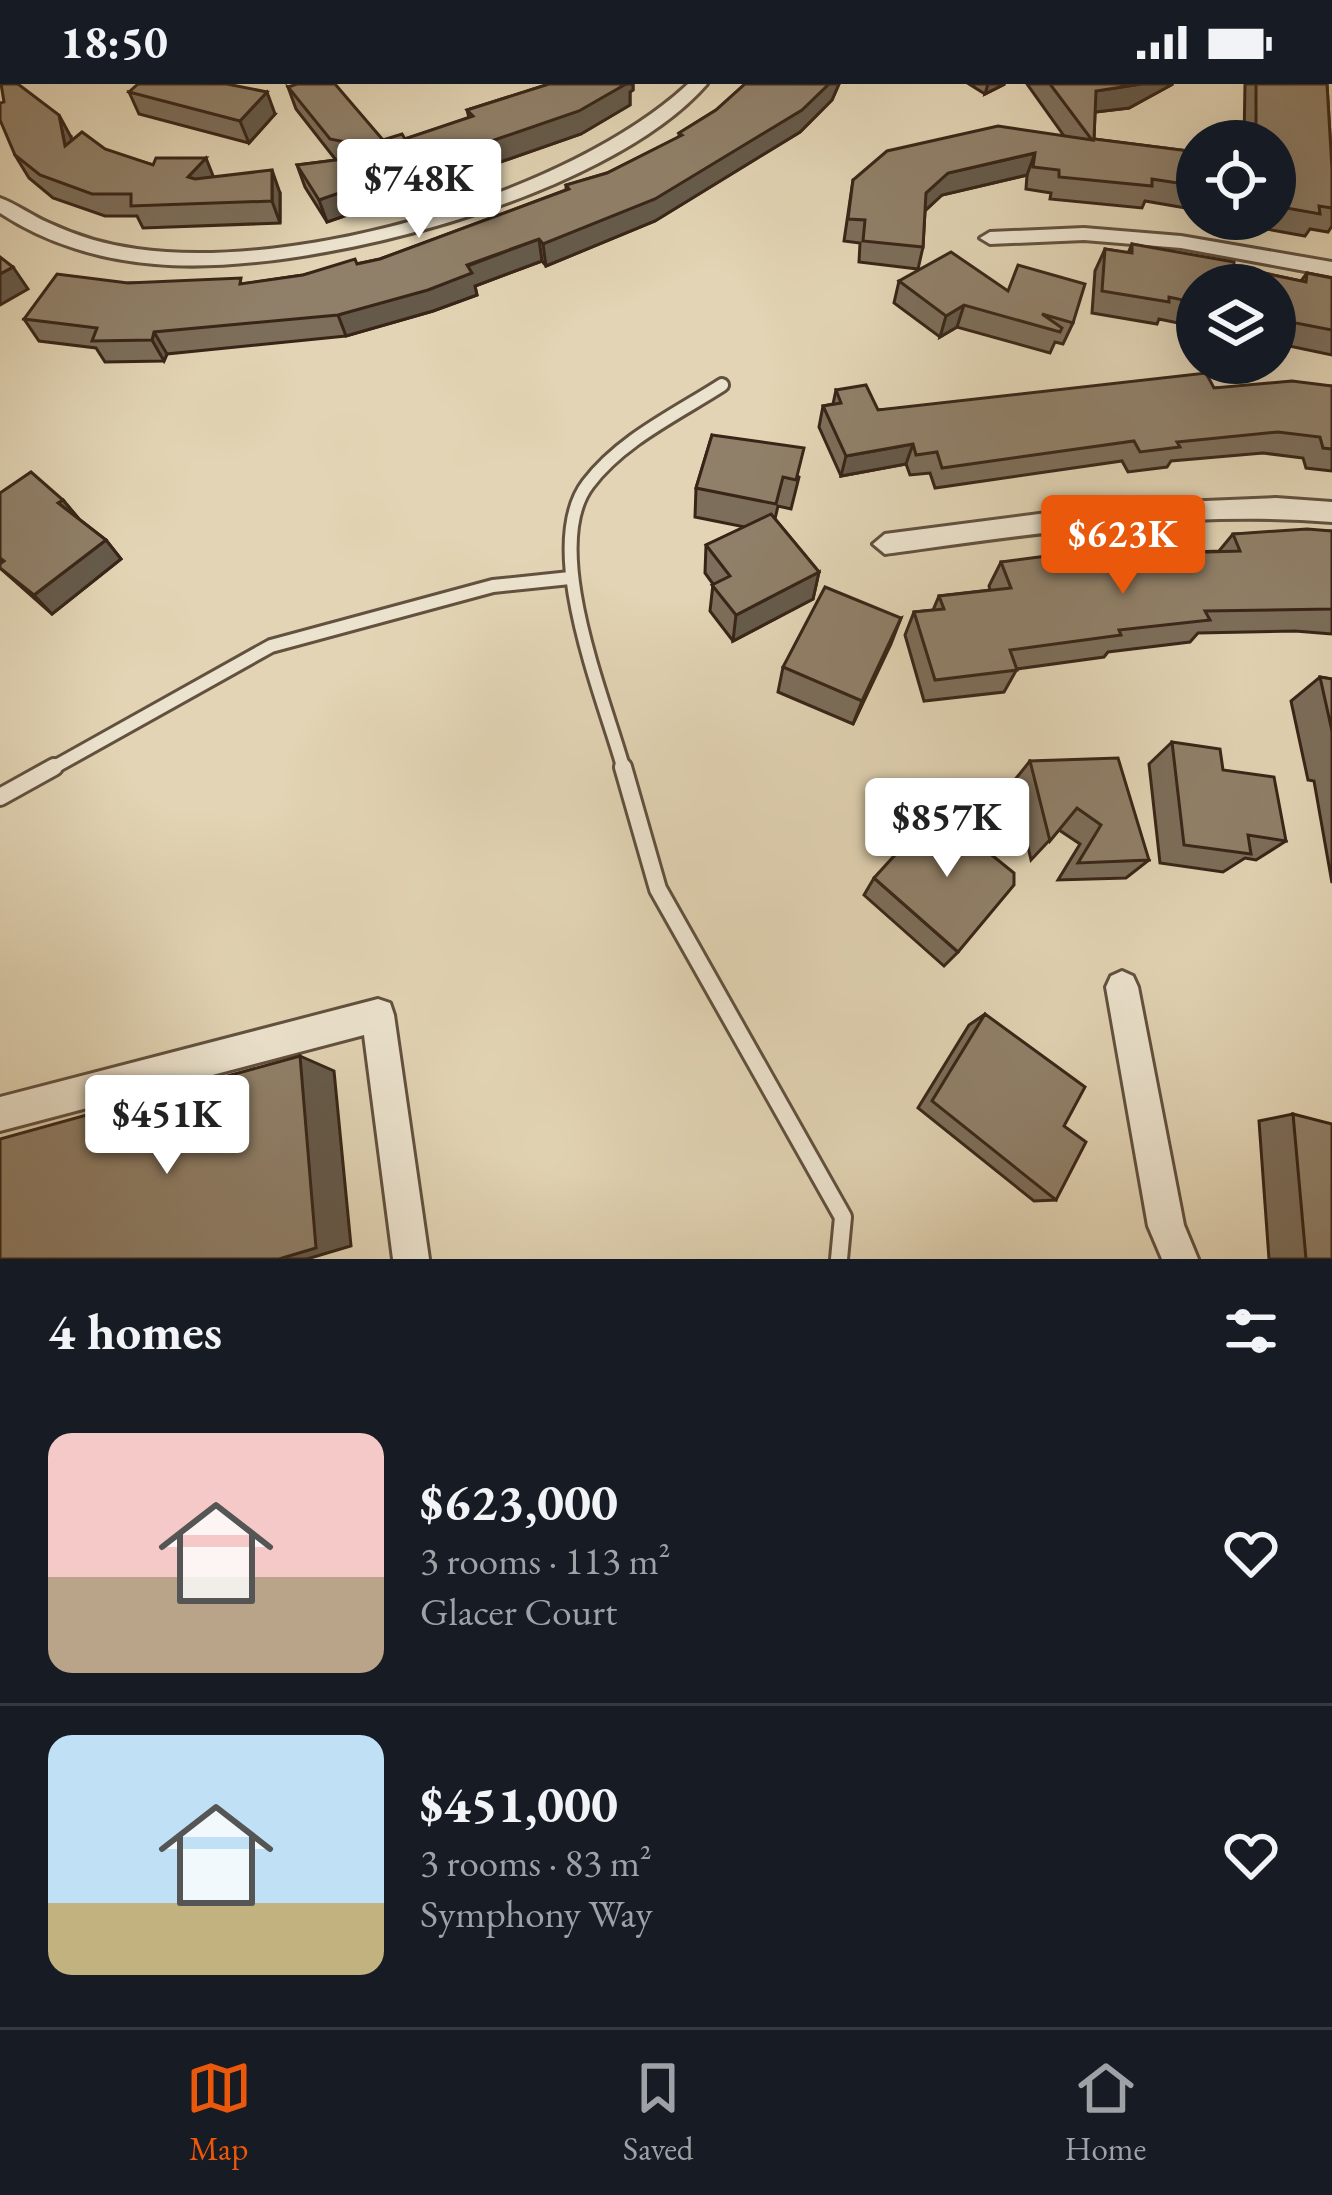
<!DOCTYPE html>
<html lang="en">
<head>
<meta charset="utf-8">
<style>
	body { margin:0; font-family:"EB Garamond",serif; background:#20242c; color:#f1f3f6; height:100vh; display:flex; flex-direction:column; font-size:45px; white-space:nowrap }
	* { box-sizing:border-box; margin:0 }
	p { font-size:39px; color:#9ea1a6 }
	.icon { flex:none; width:66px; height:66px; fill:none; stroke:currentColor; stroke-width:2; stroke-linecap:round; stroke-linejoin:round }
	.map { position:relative; height:1175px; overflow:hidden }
	.drawer { display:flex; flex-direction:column; background:#171b24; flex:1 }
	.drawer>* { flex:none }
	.fabs { position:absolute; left:1176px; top:36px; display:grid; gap:24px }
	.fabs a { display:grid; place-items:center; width:120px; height:120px; border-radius:50%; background:#171b24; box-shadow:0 12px 48px #0002; font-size:60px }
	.price { position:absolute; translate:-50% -102px; padding:0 27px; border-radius:12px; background:#fff; color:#222; font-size:39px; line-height:78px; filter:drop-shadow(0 3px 6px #0008) }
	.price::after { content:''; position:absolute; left:50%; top:72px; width:36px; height:27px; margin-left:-18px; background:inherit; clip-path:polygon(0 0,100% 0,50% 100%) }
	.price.current { background:#ea580c; color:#fff }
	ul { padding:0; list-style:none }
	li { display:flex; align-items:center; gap:36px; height:300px; padding:0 48px }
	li+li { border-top:3px solid #363941 }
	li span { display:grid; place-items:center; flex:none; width:336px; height:240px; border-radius:24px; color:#555 }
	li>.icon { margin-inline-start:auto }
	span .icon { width:144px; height:144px; fill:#fffc; stroke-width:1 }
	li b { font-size:51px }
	h2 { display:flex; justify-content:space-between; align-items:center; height:144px; padding:0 48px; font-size:51px }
	.status { display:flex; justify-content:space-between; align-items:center; height:84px; padding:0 60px; background:#171b24; direction:ltr }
	.status svg { height:33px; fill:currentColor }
	.tabs { display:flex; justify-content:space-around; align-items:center; height:168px; border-top:3px solid #363941; background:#171b24; font-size:33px; color:#9ea1a6 }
	.tabs a { display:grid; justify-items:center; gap:6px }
	.tabs .current { color:#ea580c }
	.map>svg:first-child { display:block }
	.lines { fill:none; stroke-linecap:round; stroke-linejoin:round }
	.service-far1-casing { stroke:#62513f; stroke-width:18 }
	.service-casing { stroke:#62513f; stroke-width:22 }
	.minor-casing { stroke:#62513f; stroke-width:6 }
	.service-far1 { stroke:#ece3ce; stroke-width:12 }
	.service { stroke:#ece3ce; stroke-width:16 }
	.minor { fill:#ece3ce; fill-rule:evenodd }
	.wall { fill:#7c6e5a; stroke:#382518; stroke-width:3 }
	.shaded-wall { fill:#655a4a; stroke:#382518; stroke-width:3 }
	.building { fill:#908069; stroke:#382518; stroke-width:3 }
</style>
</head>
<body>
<div class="status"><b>18:50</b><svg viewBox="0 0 49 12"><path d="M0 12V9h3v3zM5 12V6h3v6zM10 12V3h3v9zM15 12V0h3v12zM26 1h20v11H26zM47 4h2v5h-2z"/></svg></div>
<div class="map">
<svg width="1332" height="1175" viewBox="0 0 1332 1175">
	<rect width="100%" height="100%" fill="#e2d4b4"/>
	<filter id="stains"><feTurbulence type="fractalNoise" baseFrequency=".00167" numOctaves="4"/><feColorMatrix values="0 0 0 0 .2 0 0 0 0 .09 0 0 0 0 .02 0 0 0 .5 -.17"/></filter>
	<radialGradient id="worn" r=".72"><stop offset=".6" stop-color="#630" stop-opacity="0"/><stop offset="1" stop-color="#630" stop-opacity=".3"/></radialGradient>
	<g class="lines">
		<g class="service-far1-casing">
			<g id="service-far1">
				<polyline points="49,686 271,562 493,502 570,494"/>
				<path d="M624 686C604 614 540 463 588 400 621 356 677 330 722 301"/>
			</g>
		</g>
		<g class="service-casing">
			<g id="service">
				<polyline points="623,683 658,805 843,1133 839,1175"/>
				<polyline points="0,713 54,683"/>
			</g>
		</g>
		<g class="minor-casing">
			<g id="minor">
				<path d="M688 0H707C607 115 303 194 155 180 101 176 45 159 0 129V114C17 120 32 132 49 139 77 152 106 161 137 165 296 188 570 110 688 0Z"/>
				<polygon points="1084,144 1181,152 1332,178 1332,192 1181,164 1084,156 990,160 980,154 990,148"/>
				<path d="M1276 414 1332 418V438C1181 426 1034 450 885 470L873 460 885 450 1108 421Z"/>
				<polygon points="1122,887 1133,892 1138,903 1184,1141 1198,1175 1162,1175 1148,1142 1106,903 1111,892"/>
				<polygon points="378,915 390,919 394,931 429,1175 393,1175 364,951 0,1047 0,1013"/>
			</g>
		</g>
		<use href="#service-far1" class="service-far1"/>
		<use href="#service" class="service"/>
		<use href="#minor" class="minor"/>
	</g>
	<g class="wall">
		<polygon points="549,0 633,0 633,6 630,8 630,21 581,50 327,138 305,103 297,81 336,76 296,25 288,3 383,56 405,55 469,34 467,26"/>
		<polygon points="745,0 839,0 832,16 800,48 655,137 546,182 542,177 475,202 477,211 433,227 346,252 167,270 164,277 105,278 96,264 39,257 24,235 128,199 243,200 303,191 380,175 566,106 566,101 607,89 679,53 679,49 716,26"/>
		<polygon points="969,0 1005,0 985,10"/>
		<polygon points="1027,0 1173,0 1129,24 1095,28 1094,55 1197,68 1197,126 1145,117 1142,124 1050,115 1051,109 1026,105 1027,91 942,111 925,127 923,163 918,185 859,178 860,159 844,157 853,96 1064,52"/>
		<polygon points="1245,0 1327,0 1332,85 1332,142 1328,148 1310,145 1305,152 1210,135 1275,135 1275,57 1244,57"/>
		<polygon points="129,8 275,30 249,59 139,30"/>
		<polygon points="71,53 71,56 153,81 280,109 280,139 143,144 137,132 105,132 53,114 29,94 15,71"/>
		<polygon points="1132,160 1301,197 1307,189 1332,194 1332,271 1275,259 1275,201 1197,201 1197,243 1159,235 1157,240 1092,229 1095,187 1105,165 1128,169"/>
		<polygon points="899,197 1008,207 1073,239 1063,260 1055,258 1050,269 957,243 940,253 894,219"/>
		<polygon points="1332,302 1332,387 1306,384 1303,374 1263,369 1171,377 1167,383 1128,388 1122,377 935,404 930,389 910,391 906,380 841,392 819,343 823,322 833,320 836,306 878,326 1214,304"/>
		<polygon points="712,351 799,393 791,425 778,422 775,435 819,488 813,515 733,557 710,527 713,500 705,489 706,461 745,443 695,433 696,404"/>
		<polygon points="0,409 63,416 79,435 106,456 121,475 52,530 0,484 3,478 0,476"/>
		<polygon points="1332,447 1332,550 1295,547 1198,549 1190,558 1108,568 1104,573 1017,585 1004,608 924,617 905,551 914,528 933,526 939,512 990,506 989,502 1001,478 1058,479 1131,471 1136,463 1172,469 1219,467 1233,450"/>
		<polygon points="901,534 853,640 778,608 783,583"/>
		<polygon points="1320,593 1332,595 1332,799 1314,697 1308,696 1291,617"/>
		<polygon points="1172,658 1223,686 1286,757 1256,776 1245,774 1223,788 1160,779 1149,680"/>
		<polygon points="1030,677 1149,776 1126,794 1058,796 1080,760 1059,746 1031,776 1013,698"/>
		<polygon points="874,794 958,868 944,882 864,811"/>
		<polygon points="985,930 1064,1042 1056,1116 1034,1117 918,1024 969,941"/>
		<polygon points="1293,1030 1332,1175 1269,1175 1259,1037"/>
	</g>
	<g class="shaded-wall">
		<polygon points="618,0 633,0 633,6 630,8 630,21 581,50 327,138 319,116"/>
		<polygon points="829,0 839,0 832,16 800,48 655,137 546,182 543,160"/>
		<polygon points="988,0 1005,0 985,10"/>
		<polygon points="1141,0 1173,0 1129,24 1088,29 1096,7"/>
		<polygon points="267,8 275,30 249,59 240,37"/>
		<polygon points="59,31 71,53 77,84 65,62"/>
		<polygon points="1035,69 1027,91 942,111 920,131 926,109 948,89"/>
		<polygon points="206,74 215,97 198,115 188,93"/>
		<polygon points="272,86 280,109 280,139 272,117"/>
		<polygon points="539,155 542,177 475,202 477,211 433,227 346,252 338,231"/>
		<polygon points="13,183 28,205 0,221 0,190"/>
		<polygon points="964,221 957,243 940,253 946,232"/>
		<polygon points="154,248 167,270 164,277 152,256"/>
		<polygon points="913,360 906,380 841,392 846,372"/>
		<polygon points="63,416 79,435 58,419"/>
		<polygon points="106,456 121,475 52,530 34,511"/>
		<polygon points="819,488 813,515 733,557 736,531"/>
		<polygon points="901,534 891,560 853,640 862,617"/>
		<polygon points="300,972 334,987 351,1162 307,1175 279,1175"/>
	</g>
	<g class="building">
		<polygon points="1,0 18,0 59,31 65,62 82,48 105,65 153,81 156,74 206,74 188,93 195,95 272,86 272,117 131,122 131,110 92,110 40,91 15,71 0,36 0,19 4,18"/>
		<polygon points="138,0 227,0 267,8 240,37 129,8"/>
		<polygon points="297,0 335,0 383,56 402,50 405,55 473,32 467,26 549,0 626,0 579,27 319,116 297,81 344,75 345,58 330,55 288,3"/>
		<polygon points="745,0 829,0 802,26 655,115 543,160 539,155 467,181 472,189 428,206 338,231 154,248 152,256 92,257 97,244 24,235 57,190 128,199 241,194 240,200 303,191 355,175 357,180 380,175 569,105 566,101 607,89 682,51 679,49 716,26"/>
		<polygon points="1050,0 1141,0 1096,7 1094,55 1197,68 1197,102 1152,95 1152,102 1059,93 1059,86 1033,83 1035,69 948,89 926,109 923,163 863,157 865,136 848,135 853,96 887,67 998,42 1092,56"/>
		<polygon points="1256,0 1327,0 1332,85 1332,124 1319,122 1320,130 1275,122 1275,57 1256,57"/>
		<polygon points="1132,160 1234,178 1234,183 1306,198 1307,189 1332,194 1332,246 1275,235 1275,201 1197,201 1197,219 1169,213 1169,218 1102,207 1105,165 1132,169"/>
		<polygon points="951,168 1008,207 1018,181 1085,200 1073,239 1042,230 1062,244 1060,248 964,221 946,232 899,197"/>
		<polygon points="0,173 13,183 0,190"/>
		<polygon points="1206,289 1214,304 1292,297 1332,302 1332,365 1323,364 1320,353 1278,348 1177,358 1180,363 1140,368 1134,357 942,384 937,368 916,371 913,360 846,372 823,322 841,319 836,306 866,301 878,326"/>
		<polygon points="712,351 804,364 796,396 783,393 776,420 696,404"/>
		<polygon points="31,388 63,416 58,419 106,456 34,511 0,484 0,480 4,477 0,474 0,409"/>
		<polygon points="771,430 819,488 736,531 712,501 730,492 706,461"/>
		<polygon points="1307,445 1332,447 1332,525 1205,527 1210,536 1119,546 1121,551 1010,566 1017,586 935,596 914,528 944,525 939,512 1011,504 1001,478 1055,471 1058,479 1139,470 1136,463 1168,459 1172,469 1240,467 1233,450"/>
		<polygon points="825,503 901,534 862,617 783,583"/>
		<polygon points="1320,593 1332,595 1332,647"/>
		<polygon points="1172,658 1220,665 1223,686 1274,693 1286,757 1248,751 1251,770 1184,761"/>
		<polygon points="1118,674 1149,776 1078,779 1101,741 1077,724 1050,757 1030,677"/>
		<polygon points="936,726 1014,789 1014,801 958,868 874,794"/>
		<polygon points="985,930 1085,1003 1064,1042 1086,1058 1056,1116 932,1017"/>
		<polygon points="300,972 316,1164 279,1175 0,1175 0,1055"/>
		<polygon points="1293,1030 1332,1040 1332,1175 1306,1175"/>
	</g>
	<rect width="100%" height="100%" filter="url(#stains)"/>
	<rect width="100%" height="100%" fill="url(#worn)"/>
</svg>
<div class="fabs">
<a><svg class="icon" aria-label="locate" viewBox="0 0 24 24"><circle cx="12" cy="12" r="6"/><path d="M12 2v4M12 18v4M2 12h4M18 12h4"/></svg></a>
<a><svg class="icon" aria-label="layers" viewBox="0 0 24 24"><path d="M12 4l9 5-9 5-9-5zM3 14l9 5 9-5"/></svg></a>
</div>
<b class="price" style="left:419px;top:157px">$748K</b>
<b class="price current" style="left:1123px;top:513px">$623K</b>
<b class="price" style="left:947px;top:796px">$857K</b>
<b class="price" style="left:167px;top:1093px">$451K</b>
</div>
<section class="drawer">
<h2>4 homes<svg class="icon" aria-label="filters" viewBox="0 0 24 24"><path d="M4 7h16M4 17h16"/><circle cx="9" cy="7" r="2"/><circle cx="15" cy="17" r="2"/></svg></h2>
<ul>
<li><span style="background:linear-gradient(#f6c9c9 60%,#b9a48a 0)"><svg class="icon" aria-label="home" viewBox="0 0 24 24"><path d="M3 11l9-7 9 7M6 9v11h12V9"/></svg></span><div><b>$623,000</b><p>3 rooms · 113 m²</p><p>Glacer Court</p></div><svg class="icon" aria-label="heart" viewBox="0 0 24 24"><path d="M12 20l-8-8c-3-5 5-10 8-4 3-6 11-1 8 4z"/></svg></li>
<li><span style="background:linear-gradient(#bfe0f5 70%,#c2b280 0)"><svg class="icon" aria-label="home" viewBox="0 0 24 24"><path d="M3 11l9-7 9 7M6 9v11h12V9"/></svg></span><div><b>$451,000</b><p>3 rooms · 83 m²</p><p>Symphony Way</p></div><svg class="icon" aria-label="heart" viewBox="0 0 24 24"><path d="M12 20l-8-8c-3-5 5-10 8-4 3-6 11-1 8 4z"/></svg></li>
</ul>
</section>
<nav class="tabs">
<a class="current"><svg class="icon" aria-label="map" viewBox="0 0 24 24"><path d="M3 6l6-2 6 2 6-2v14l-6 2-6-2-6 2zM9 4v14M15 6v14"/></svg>Map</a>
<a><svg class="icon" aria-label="saved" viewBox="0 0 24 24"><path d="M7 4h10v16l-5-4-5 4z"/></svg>Saved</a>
<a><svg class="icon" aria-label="home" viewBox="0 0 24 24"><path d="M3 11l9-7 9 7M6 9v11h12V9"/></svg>Home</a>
</nav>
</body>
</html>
